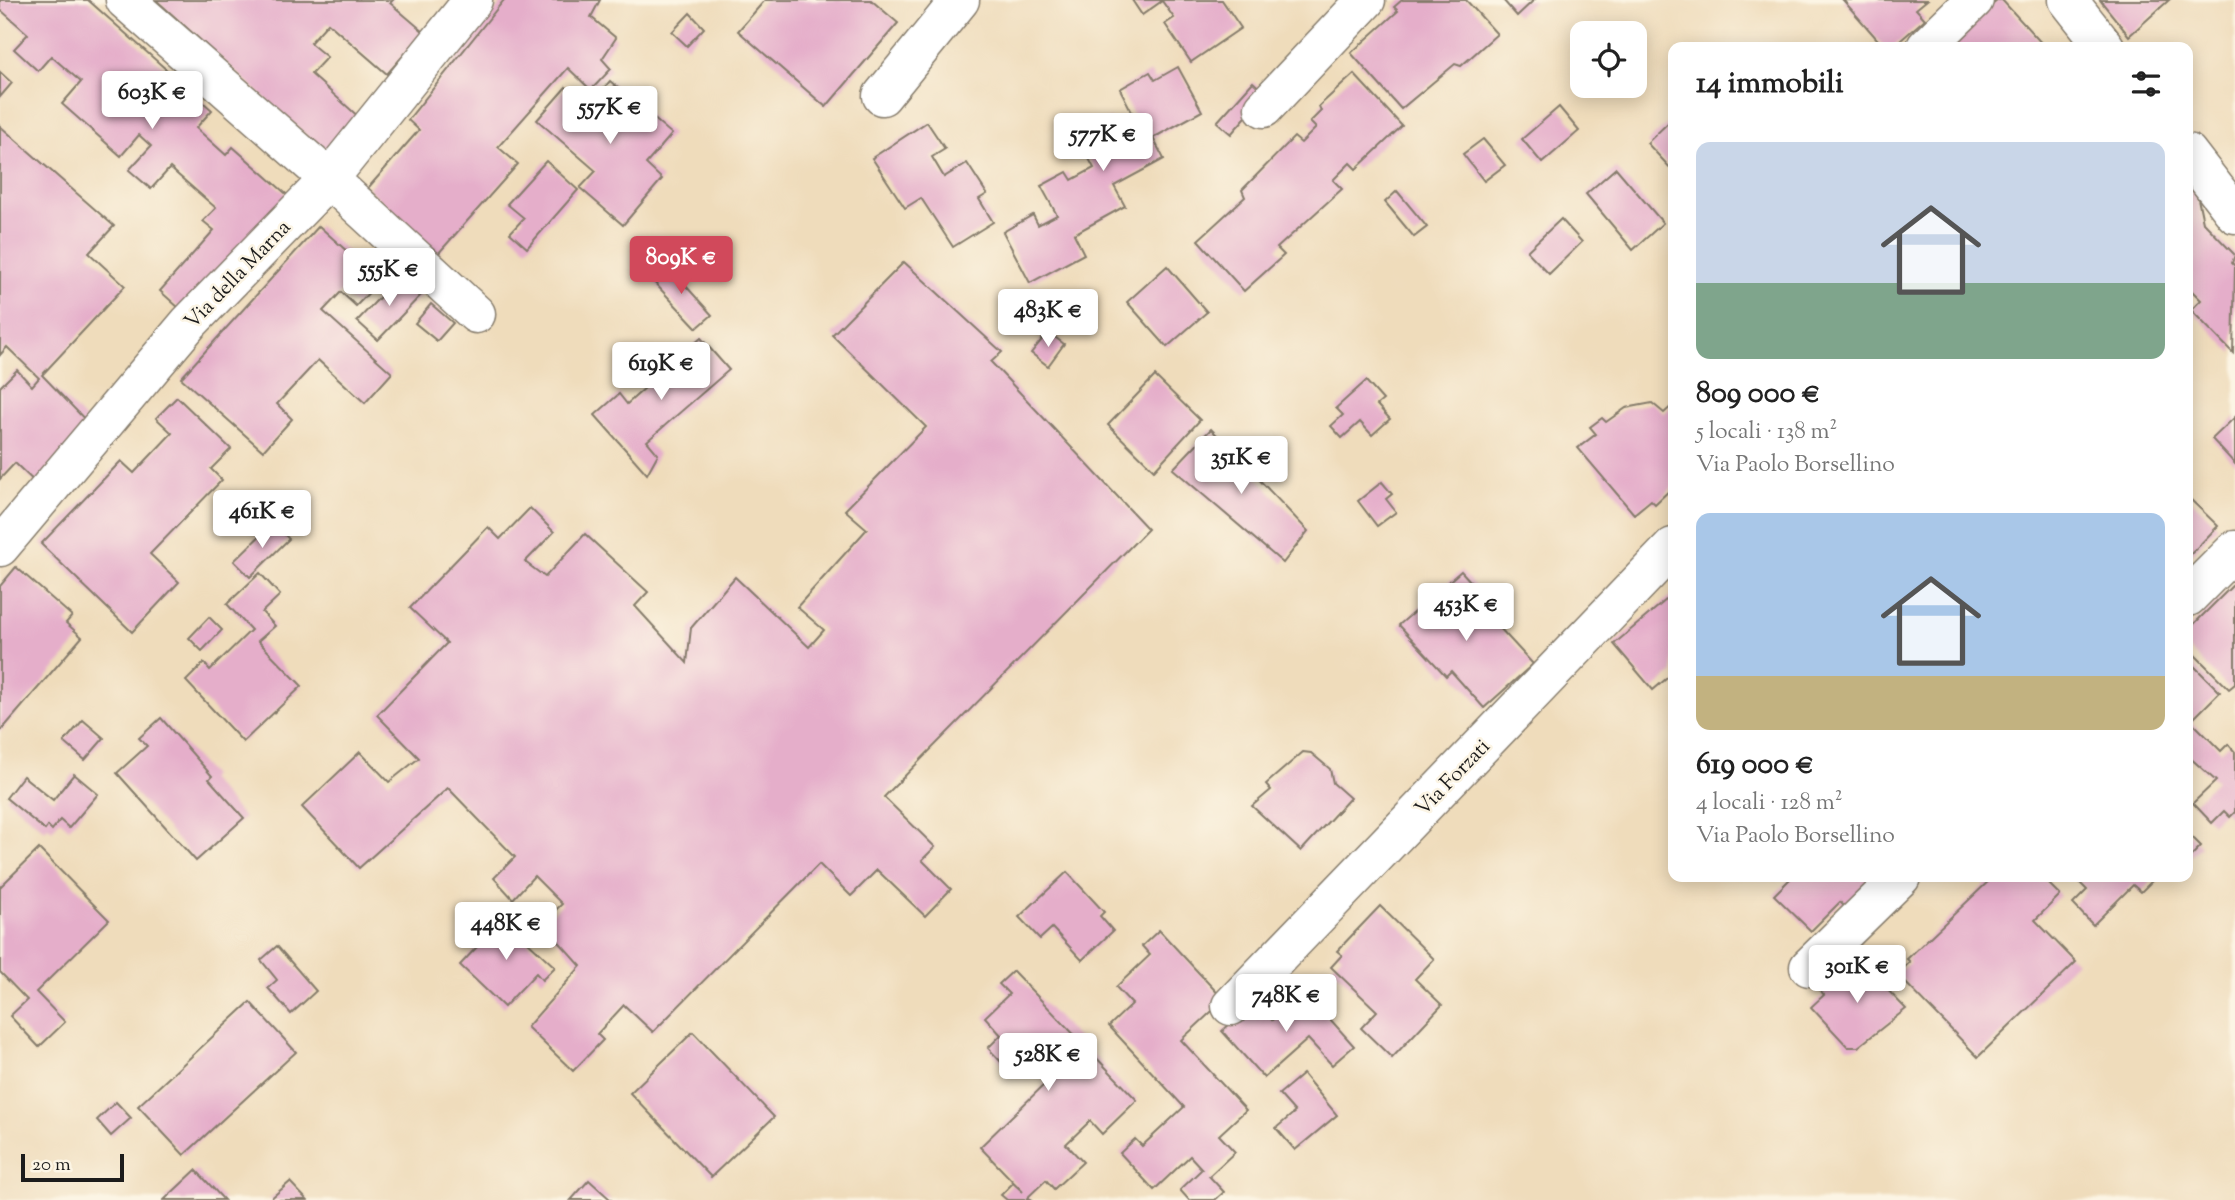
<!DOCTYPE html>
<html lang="it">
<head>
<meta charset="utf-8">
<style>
	body { margin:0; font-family:"Sorts Mill Goudy",serif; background:#f2f2f2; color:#222; height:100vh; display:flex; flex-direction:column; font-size:26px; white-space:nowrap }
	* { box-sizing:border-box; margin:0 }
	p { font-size:23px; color:#767676 }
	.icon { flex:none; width:38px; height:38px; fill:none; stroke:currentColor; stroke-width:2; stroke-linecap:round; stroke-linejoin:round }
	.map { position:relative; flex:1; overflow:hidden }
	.side { position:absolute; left:1668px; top:42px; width:525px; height:840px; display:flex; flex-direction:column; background:#fff; border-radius:14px; box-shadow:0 4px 18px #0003 }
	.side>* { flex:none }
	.controls { position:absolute; left:1570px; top:21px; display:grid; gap:14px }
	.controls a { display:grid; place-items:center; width:77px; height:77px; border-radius:14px; background:#fff; box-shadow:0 4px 18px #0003; font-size:35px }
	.scale { position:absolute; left:21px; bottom:18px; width:103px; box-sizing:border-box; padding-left:7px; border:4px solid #1c1c1c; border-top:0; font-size:19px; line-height:24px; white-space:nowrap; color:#1c1c1c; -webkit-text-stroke:5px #fcf5e5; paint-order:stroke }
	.price { position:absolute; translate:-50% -60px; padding:0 16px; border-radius:7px; background:#fff; color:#222; font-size:23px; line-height:46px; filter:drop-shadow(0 2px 4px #0008) }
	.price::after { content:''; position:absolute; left:50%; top:42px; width:21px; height:16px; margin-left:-10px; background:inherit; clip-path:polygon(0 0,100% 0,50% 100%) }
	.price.selected { background:#d1495b; color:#fff }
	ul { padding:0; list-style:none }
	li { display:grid; align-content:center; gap:14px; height:371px; padding:0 28px }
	li span { display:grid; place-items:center; height:217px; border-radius:14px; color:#555 }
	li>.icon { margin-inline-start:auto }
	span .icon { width:126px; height:126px; fill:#fffc; stroke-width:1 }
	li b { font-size:30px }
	h2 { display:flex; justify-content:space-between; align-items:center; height:84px; padding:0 28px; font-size:30px }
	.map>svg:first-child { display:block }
	.building { fill:#e5aeca }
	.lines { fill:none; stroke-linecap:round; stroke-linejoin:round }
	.minor-casing { stroke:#867c6c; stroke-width:41 }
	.minor { stroke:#fff; stroke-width:38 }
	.labels { text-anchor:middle; stroke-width:5; stroke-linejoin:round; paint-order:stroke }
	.street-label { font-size:21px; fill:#1c1c1c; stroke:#fcf5e5 }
</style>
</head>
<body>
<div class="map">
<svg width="2235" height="1200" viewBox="0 0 2235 1200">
	<rect width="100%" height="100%" fill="#fcf5e5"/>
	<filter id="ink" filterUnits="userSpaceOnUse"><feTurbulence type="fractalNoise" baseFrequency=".0143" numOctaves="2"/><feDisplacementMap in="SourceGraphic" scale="14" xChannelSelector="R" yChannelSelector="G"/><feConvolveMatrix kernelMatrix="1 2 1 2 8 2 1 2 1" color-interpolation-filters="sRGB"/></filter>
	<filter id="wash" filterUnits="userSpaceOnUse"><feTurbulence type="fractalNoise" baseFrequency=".00686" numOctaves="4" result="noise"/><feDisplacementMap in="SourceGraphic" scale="28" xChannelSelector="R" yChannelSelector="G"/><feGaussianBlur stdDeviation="1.57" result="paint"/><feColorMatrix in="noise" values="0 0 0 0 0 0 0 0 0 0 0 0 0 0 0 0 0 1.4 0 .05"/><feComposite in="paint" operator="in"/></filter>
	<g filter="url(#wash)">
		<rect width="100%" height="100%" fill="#efdcbb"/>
		<g id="blocks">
			<g class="building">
				<polygon points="0,0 88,0 212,110 196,128 226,155 233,147 292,199 189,317 160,291 214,230 203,221 216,208 170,168 151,189 129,170 151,146 139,135 121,156 62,104 81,82 51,56 38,71 14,49 28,34 2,11 0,13"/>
				<polygon points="156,0 393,0 390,3 424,32 387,74 328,23 310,43 327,57 311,74 361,119 328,155"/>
				<polygon points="504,0 600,0 591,17 616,38 602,59 611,69 591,90 568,68 498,147 518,164 437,255 368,188 419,130 408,120"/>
				<polygon points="765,0 871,0 898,23 826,107 738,31"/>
				<polygon points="1132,0 1222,0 1241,28 1191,62 1165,24 1174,18 1162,1 1142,15"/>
				<polygon points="1402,0 1466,0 1497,34 1461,66 1455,64 1401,109 1351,53 1398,11 1394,7"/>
				<polygon points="1503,0 1534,0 1517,16"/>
				<polygon points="1843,0 1927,0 1916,9 1925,19 1893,47 1884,47"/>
				<polygon points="1998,0 2002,0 2045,47 1943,47"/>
				<polygon points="2100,0 2169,0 2129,36"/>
				<polygon points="690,13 704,28 687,46 672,32"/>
				<polygon points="1178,67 1202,111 1153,138 1164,159 1114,186 1125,206 1074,234 1084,254 1030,283 1003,232 1033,215 1038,225 1057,215 1041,186 1067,172 1072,180 1094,168 1077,136 1110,118 1116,130 1136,120 1120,89 1150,72 1155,80"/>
				<polygon points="0,72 12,83 0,97"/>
				<polygon points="1354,74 1402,126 1356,169 1350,163 1333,180 1342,189 1277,248 1284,255 1244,291 1198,240 1245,197 1242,190 1294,137 1301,143 1316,128 1310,122 1321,111 1319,106"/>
				<polygon points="610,81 672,134 646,164 662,179 623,225 580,188 596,171 537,120 566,87 589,106"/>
				<polygon points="1253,82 1266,94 1231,134 1217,122"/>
				<polygon points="1559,107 1579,131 1542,163 1522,139"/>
				<polygon points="1673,118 1673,171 1647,143"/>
				<polygon points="927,122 945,149 932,157 944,177 967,163 987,194 979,199 993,222 953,247 921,198 905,208 872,158"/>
				<polygon points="0,126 114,226 89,253 125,286 42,375 95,430 41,488 15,463 0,479 0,387 17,370 32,386 39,378 7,347 0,355"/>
				<polygon points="1483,139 1505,165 1484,181 1463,154"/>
				<polygon points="546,161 578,190 527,248 510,233 524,218 507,204"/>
				<polygon points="1616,168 1663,223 1633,250 1586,194"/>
				<polygon points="2188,181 2196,189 2203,222 2235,255 2232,263 2235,266 2233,353 2191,310 2201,300 2188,287"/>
				<polygon points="1397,191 1427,227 1414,237 1385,202"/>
				<polygon points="1561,219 1582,242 1549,274 1527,251"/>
				<polygon points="319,226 380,281 356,306 341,292 323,311 392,373 365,403 318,360 277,404 292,419 263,451 181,378"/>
				<polygon points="904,262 1002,352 991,362 1148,529 884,797 935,847 922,860 951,889 925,916 877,870 851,896 819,864 653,1032 624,1005 597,1034 603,1040 573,1071 527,1027 581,966 542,923 562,904 534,876 513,899 494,878 515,857 448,788 359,868 302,807 360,752 389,782 419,758 377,715 447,643 410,608 488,527 500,539 530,508 554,532 525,562 545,577 585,534 648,592 635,606 687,663 691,628 735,577 809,647 824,630 797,607 867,529 845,510 926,427 832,335"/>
				<polygon points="667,265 712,315 697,328 651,279"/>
				<polygon points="1167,266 1207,312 1167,347 1127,302"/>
				<polygon points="400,276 421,295 378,340 357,321"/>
				<polygon points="431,304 453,323 437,341 415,323"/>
				<polygon points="1048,332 1064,344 1048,366 1031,353"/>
				<polygon points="701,338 729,370 647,441 658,454 647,474 595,415 619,394 627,404"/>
				<polygon points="1155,376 1200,420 1154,470 1108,425"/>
				<polygon points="1366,381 1383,400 1377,405 1390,419 1372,435 1360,422 1342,438 1331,426 1343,415 1336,408"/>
				<polygon points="177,397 231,449 211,469 222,480 150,554 179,582 132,632 41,544 121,461 134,473 172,433 156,418"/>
				<polygon points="1652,403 1664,413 1673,405 1673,487 1655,504 1651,500 1634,514 1578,448 1596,434 1590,427 1602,418 1606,422 1626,408"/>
				<polygon points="2235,417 2235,464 2212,439"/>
				<polygon points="1211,429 1308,531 1283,563 1173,469"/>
				<polygon points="1382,482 1392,494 1386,499 1396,512 1377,526 1358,501"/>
				<polygon points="2188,497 2218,526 2188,557"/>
				<polygon points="273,523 289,539 250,577 234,561"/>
				<polygon points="16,567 72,616 66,623 82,637 0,732 0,586"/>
				<polygon points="1461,571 1481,593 1454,616 1469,631 1487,614 1533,664 1484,708 1451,671 1446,676 1399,625"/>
				<polygon points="260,573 280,595 262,612 275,626 258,641 302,686 243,742 186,681 204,663 210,670 251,630 227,604"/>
				<polygon points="2235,583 2235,684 2229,689 2188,648 2188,630"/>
				<polygon points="1673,594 1673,673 1653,690 1614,644"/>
				<polygon points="209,617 222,630 202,651 189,638"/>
				<polygon points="2188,660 2220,692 2191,721 2221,751 2228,744 2235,752 2235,812 2230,817 2224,811 2212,823 2193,803 2216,781 2188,756"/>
				<polygon points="161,718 212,776 209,779 244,818 196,861 117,773 147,746 139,738"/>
				<polygon points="83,720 104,738 85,760 64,742"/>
				<polygon points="1303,752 1311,753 1330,769 1333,783 1350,798 1301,851 1252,806 1271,790 1266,784"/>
				<polygon points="74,774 98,794 69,828 60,820 52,830 48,826 45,830 6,798 23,776 53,800"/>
				<polygon points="2188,833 2201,846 2188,859"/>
				<polygon points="39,849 109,920 36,992 65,1022 39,1047 10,1016 27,1000 0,972 0,887"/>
				<polygon points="1067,872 1104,912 1100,916 1113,931 1082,960 1052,928 1040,939 1019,917"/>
				<polygon points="1792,877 1878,877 1847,909 1840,902 1811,931 1774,895"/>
				<polygon points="1993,877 2042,877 2060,895 2035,920 2076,962 1978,1057 1897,974 1910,962 1907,959"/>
				<polygon points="2074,877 2156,877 2141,892 2133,885 2093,925 2073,904 2087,890"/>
				<polygon points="1380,906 1434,959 1415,979 1442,1005 1392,1058 1361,1028 1377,1011 1331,967 1342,955 1337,951"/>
				<polygon points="507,915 531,937 527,941 555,967 542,980 536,973 504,1007 460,965"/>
				<polygon points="1159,930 1224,1000 1181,1040 1246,1110 1219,1135 1235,1152 1209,1176 1224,1192 1215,1200 1189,1200 1180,1190 1202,1169 1190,1156 1154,1190 1120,1153 1135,1139 1142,1146 1184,1107 1109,1026 1132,1004 1116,987 1150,955 1142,946"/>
				<polygon points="277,946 316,991 291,1014 268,988 277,980 261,960"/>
				<polygon points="1856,957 1906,1009 1858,1047 1848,1047 1811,1007 1824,995 1820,990"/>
				<polygon points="1013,971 1137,1100 1102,1134 1090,1121 1066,1144 1083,1162 1054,1189 1046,1180 1027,1198 1030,1200 1007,1200 1001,1195 1013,1183 1023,1192 980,1147 1047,1082 1018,1052 1004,1065 988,1048 1001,1035 985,1017 1009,994 999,984"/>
				<polygon points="1305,991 1354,1046 1332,1065 1308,1039 1264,1078 1222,1031 1256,1001 1272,1020"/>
				<polygon points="250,1002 296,1052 184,1155 138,1106"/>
				<polygon points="693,1032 774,1117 711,1177 630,1093"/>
				<polygon points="1303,1074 1337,1115 1295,1150 1276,1128 1295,1112 1279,1094"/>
				<polygon points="116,1102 131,1118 111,1136 97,1120"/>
				<polygon points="196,1170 224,1200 164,1200"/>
				<polygon points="589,1180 611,1200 571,1200"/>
				<polygon points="290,1182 307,1200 269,1200"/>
			</g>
		</g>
	</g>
	<g filter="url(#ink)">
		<use href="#blocks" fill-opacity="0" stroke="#867c6c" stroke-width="2"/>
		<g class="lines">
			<g class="minor-casing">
				<g id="minor">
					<polyline points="125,0 329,179 476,314"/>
					<polyline points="2068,0 2105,47"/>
					<polyline points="1926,47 1974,0"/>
					<polyline points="882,96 960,0"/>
					<polyline points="1264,108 1366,0"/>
					<polyline points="2188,153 2235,214"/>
					<polyline points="0,547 189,323 329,179 473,0"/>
					<polyline points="2188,597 2235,550"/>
					<polyline points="1809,967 1901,877"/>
					<polyline points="1231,1006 1673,547"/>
				</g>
			</g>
			<use href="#minor" class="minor"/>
		</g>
	</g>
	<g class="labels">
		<g class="street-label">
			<text transform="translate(237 274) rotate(-46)" y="7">Via della Marna</text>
			<text transform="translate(1452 777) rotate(-46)" y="7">Via Forzati</text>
		</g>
	</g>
</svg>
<div class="controls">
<a><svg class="icon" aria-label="locate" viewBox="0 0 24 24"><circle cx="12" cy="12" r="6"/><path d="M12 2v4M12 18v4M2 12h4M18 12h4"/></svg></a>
</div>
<div class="scale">20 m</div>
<b class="price" style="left:152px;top:131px">603K €</b>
<b class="price" style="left:610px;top:146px">557K €</b>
<b class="price" style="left:1103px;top:173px">577K €</b>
<b class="price selected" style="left:681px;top:296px">809K €</b>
<b class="price" style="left:389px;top:308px">555K €</b>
<b class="price" style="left:1048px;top:349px">483K €</b>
<b class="price" style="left:661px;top:402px">619K €</b>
<b class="price" style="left:1241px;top:496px">351K €</b>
<b class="price" style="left:262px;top:550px">461K €</b>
<b class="price" style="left:1466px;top:643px">453K €</b>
<b class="price" style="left:506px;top:962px">448K €</b>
<b class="price" style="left:1857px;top:1005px">301K €</b>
<b class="price" style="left:1286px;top:1034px">748K €</b>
<b class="price" style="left:1048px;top:1093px">528K €</b>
<section class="side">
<h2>14 immobili<svg class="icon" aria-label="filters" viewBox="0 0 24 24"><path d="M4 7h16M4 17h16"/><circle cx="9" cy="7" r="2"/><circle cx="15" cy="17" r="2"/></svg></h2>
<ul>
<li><span style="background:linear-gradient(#c9d6e8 65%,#7fa58c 0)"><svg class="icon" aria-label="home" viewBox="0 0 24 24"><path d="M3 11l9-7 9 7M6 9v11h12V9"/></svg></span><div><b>809 000 €</b><p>5 locali · 138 m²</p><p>Via Paolo Borsellino</p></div></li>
<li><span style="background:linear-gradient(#a9c7e8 75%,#c2b280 0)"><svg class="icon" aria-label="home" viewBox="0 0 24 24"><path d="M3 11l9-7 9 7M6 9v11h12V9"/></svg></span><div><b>619 000 €</b><p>4 locali · 128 m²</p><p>Via Paolo Borsellino</p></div></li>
</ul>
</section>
</div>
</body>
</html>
